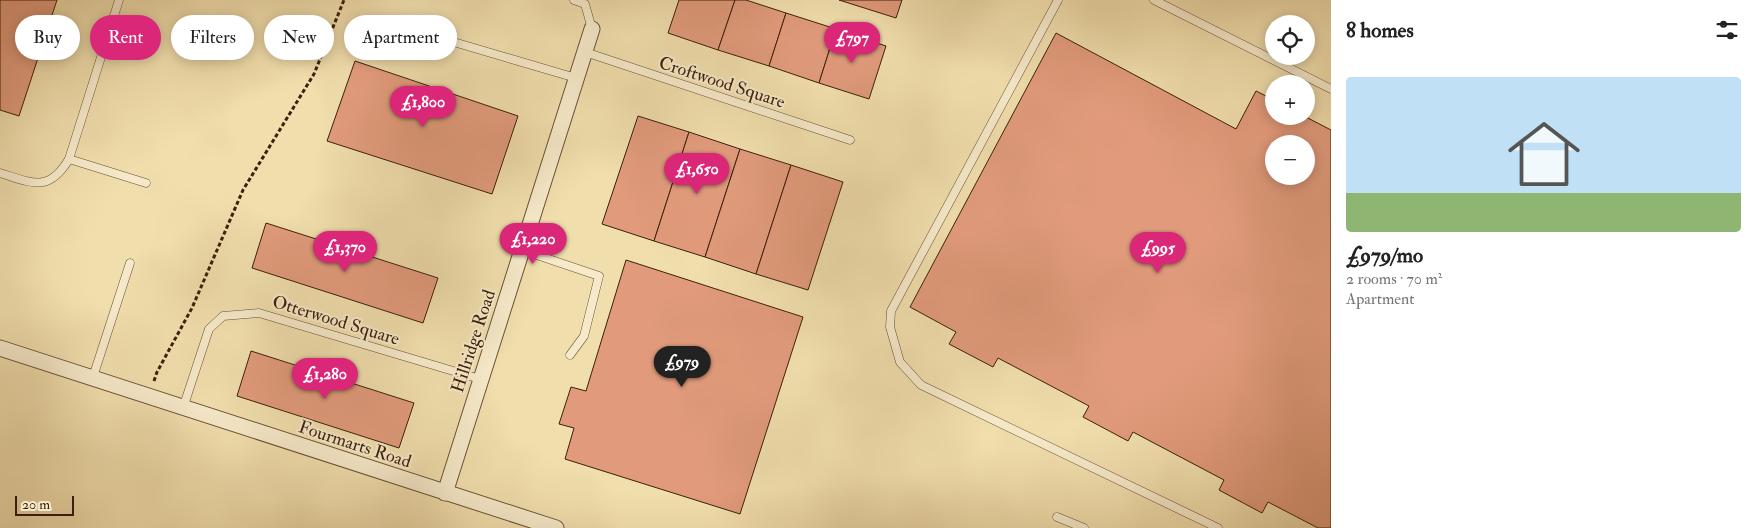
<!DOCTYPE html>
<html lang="en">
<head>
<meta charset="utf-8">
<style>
	body { margin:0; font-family:"IM FELL Double Pica",serif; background:#f6f6f6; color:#222; height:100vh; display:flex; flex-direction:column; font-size:19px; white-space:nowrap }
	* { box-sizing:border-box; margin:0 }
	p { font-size:16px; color:#767676 }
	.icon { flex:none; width:28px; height:28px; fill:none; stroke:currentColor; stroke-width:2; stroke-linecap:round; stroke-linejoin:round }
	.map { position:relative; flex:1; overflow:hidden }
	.sheet { display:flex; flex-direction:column; background:#fff; width:425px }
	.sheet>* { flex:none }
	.banner { position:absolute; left:15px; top:15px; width:475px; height:45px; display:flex; gap:10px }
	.buttons { position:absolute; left:1265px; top:15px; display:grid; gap:10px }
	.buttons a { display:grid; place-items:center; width:50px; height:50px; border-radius:50%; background:#fff; box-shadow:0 2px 12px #0003; font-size:25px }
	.scale { position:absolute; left:15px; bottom:12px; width:59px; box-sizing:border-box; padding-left:5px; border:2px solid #3c1f0a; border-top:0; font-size:14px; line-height:18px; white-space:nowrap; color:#3c1f0a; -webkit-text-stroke:4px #f6eaca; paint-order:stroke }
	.price { position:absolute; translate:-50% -42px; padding:0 11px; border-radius:18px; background:#db2777; color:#fff; font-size:16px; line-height:32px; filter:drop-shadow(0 1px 2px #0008) }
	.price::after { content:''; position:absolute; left:50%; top:30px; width:15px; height:11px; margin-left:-8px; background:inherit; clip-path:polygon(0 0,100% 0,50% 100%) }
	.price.active { background:#222; color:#fff }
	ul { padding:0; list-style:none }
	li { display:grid; align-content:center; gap:10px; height:265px; padding:0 15px }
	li+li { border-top:1px solid #e0e0e0 }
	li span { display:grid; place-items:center; height:155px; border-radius:5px; color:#555 }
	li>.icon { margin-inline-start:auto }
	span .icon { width:90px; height:90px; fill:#fffc; stroke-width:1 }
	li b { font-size:21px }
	h2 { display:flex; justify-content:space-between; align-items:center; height:60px; padding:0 15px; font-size:21px }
	.pill { padding:0 18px; border-radius:22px; background:#fff; box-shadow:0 2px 12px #0003; font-size:18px; line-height:45px }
	.pill.active { background:#db2777; color:#fff }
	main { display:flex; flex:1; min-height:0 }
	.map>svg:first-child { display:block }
	.building { fill:#e19b7c; stroke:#3c1f0a; fill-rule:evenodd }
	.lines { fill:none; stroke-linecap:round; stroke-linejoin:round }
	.service-casing { stroke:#694f33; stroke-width:9 }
	.minor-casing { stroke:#694f33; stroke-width:17 }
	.path { stroke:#3c1f0a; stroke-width:3; stroke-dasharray:4 2.5; stroke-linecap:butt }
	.service { stroke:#f6eaca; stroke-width:8 }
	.minor { stroke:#f6eaca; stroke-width:15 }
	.labels { text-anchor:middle; stroke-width:4; stroke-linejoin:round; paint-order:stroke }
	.street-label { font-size:18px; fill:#3c1f0a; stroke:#f6eaca }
</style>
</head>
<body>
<main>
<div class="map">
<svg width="1331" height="528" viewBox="0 0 1331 528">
	<rect width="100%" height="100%" fill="#f1dead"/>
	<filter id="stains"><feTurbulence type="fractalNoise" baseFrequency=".004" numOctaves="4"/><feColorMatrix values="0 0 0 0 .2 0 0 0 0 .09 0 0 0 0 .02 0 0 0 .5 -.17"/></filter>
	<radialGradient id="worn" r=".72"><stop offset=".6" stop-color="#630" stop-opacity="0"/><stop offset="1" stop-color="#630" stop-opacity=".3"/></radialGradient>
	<g class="building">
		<polygon points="0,0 57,0 19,116 0,110"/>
		<polygon points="679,0 735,0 718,50 668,33"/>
		<polygon points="735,0 746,0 786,13 769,66 718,50"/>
		<polygon points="839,0 902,0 896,18"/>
		<polygon points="786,13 836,29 819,83 769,66"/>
		<polygon points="836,29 886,46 869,99 819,83"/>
		<path d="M1056 33 1236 129 1256 91 1274 100V116H1304L1331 130V528H1318L1268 502 1262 513 1219 490 1224 480 1133 432 1128 441 1083 417 1089 406 998 358 993 367 949 344 956 332 910 307ZM1274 144H1306V176H1274Z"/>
		<polygon points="355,61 518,116 492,194 327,141"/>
		<polygon points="638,116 689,132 654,241 602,224"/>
		<polygon points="689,132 740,149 705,257 654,241"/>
		<polygon points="740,149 791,165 756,274 705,257"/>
		<polygon points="791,165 843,182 808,290 756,274"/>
		<polygon points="266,223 438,278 423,323 252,268"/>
		<polygon points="626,260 803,317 740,514 565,459 574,428 559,424 571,387 586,391"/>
		<polygon points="251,351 414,403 399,448 237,396"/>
	</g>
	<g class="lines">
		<g class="service-casing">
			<g id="service">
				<polyline points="574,0 585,4 592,29"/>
				<polyline points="1058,0 891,311 890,327 900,362 921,385 1218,528"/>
				<polyline points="1154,0 1331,89"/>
				<polyline points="379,20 576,78"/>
				<polyline points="585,52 850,140"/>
				<polyline points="69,159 146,183"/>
				<path d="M0 173C32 183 49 193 69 159L119 0"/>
				<polyline points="522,250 599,276 584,336 570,355"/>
				<polyline points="93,377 130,263"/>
				<polyline points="183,408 209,329 223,316 259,313 480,379"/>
				<polyline points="1057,517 1084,528"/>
			</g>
		</g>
		<g class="minor-casing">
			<g id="minor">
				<polyline points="0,348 556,528"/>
				<polyline points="445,493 592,29"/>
			</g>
		</g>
		<polyline class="path" points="154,381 157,372 192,308 243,190 314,74 344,0"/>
		<use href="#service" class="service"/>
		<use href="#minor" class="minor"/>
	</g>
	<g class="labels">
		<g class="street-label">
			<text transform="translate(722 82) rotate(18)" y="6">Croftwood Square</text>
			<text transform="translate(336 320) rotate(17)" y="6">Otterwood Square</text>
			<text transform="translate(473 341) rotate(-72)" y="6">Hillridge Road</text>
			<text transform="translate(355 444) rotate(18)" y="6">Fourmarts Road</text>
		</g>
	</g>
	<rect width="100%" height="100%" filter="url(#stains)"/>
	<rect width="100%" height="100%" fill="url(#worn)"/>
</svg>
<div class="buttons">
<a><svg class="icon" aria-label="locate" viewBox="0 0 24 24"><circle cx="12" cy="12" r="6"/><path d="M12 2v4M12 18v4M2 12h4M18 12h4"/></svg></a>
<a>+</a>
<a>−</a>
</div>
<div class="scale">20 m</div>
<b class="price" style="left:852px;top:64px">£797</b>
<b class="price" style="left:423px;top:128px">£1,800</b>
<b class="price" style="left:697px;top:195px">£1,650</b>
<b class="price" style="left:533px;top:265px">£1,220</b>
<b class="price" style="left:345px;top:273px">£1,370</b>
<b class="price" style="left:1158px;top:274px">£995</b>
<b class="price active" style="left:682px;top:388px">£979</b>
<b class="price" style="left:325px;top:400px">£1,280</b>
<div class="banner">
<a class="pill">Buy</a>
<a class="pill active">Rent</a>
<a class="pill">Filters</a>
<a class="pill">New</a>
<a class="pill">Apartment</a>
</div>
</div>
<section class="sheet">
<h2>8 homes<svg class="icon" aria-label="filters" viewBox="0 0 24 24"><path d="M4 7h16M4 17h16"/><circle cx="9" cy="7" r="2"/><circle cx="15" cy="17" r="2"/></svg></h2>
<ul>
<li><span style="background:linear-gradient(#bfe0f5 75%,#8fb573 0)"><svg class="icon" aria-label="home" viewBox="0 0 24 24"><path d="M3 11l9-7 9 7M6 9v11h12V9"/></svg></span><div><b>£979/mo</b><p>2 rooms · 70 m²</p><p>Apartment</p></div></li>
</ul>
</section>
</main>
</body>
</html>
